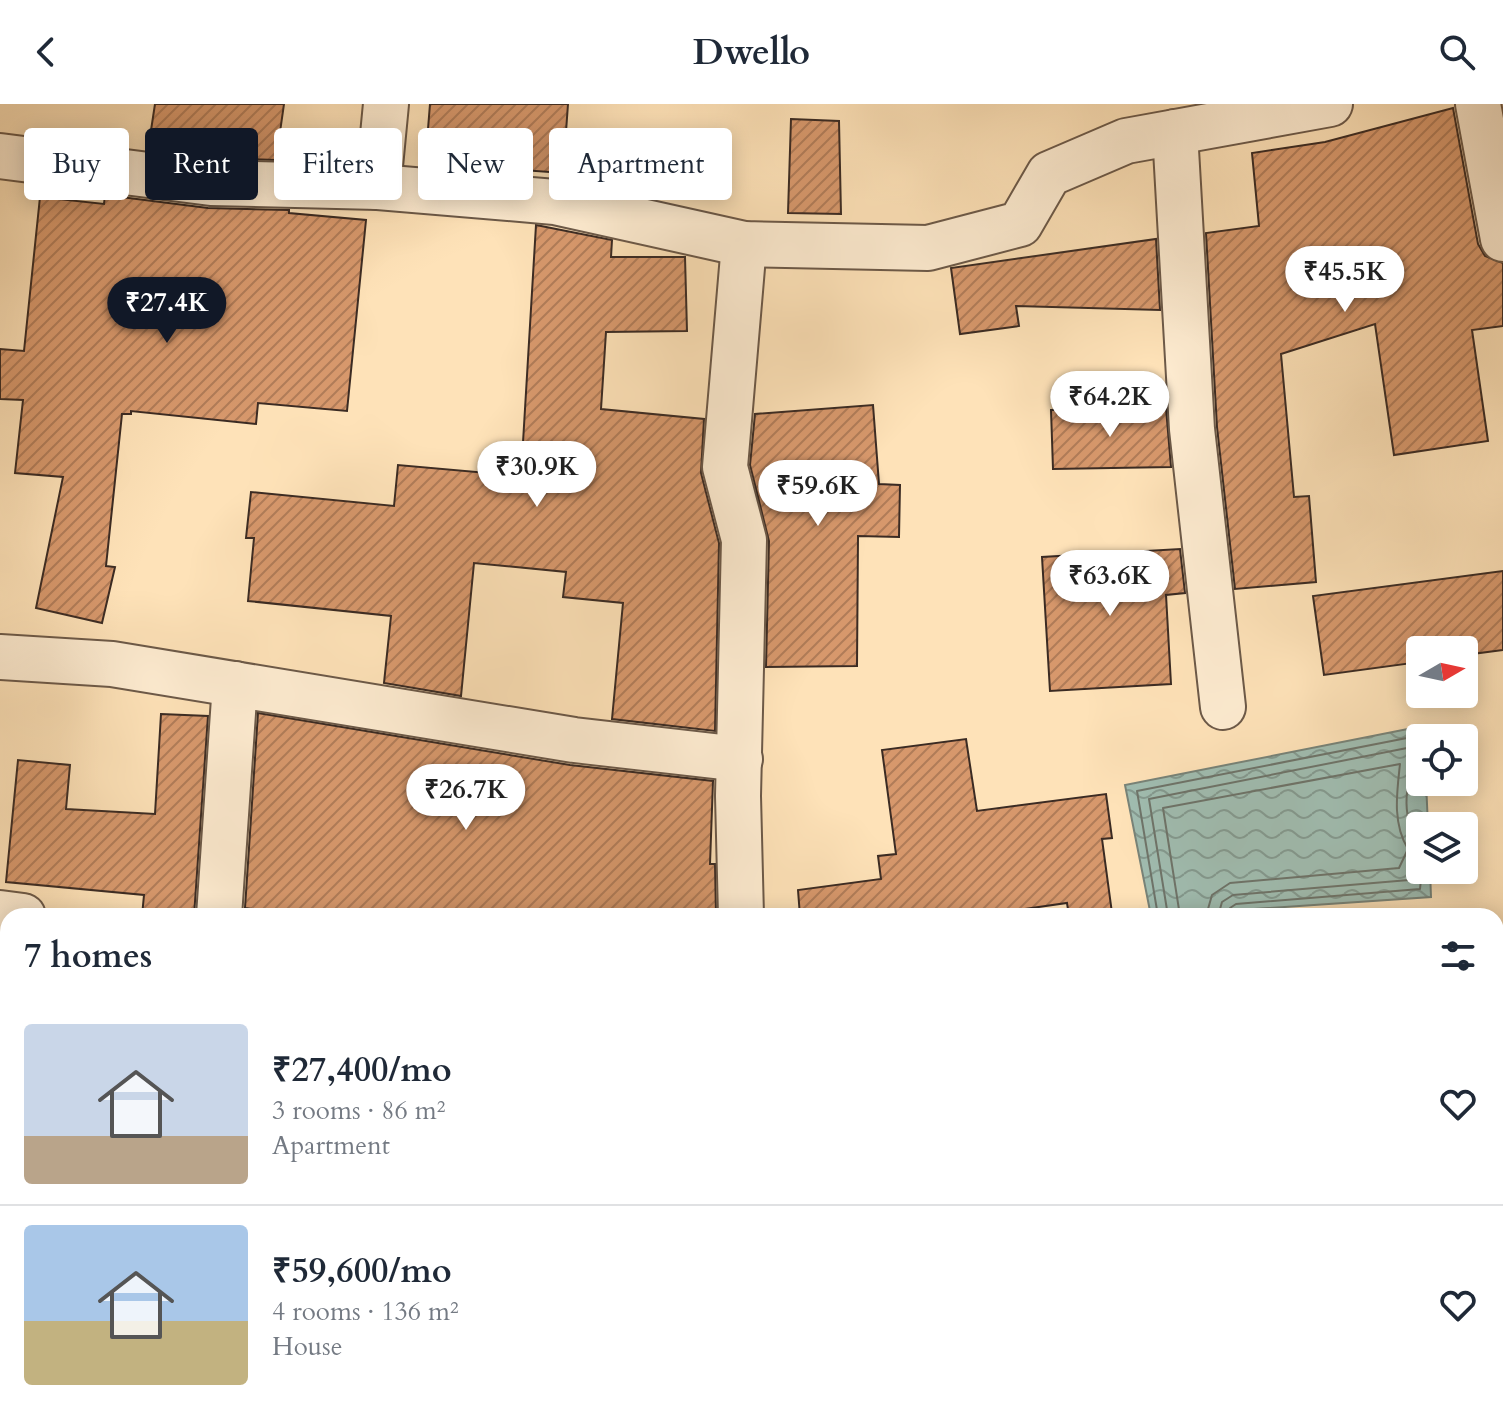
<!DOCTYPE html>
<html lang="en">
<head>
<meta charset="utf-8">
<style>
	body { margin:0; font-family:Cardo,serif; background:#f2f2f3; color:#1f2937; height:100vh; display:flex; flex-direction:column; font-size:30px; white-space:nowrap }
	* { box-sizing:border-box; margin:0 }
	p { font-size:26px; color:#747a83 }
	.icon { flex:none; width:44px; height:44px; fill:none; stroke:currentColor; stroke-width:2; stroke-linecap:round; stroke-linejoin:round }
	.map { position:relative; flex:1; overflow:hidden }
	.details { position:absolute; left:0px; top:804px; width:1504px; height:512px; display:flex; flex-direction:column; background:#fff; border-radius:24px 24px 0 0; box-shadow:0 4px 20px #0003 }
	.details>* { flex:none }
	.top-card { position:absolute; left:24px; top:24px; width:800px; height:72px; display:flex; gap:16px }
	.needle { width:52px; rotate:81deg }
	.buttons { position:absolute; left:1406px; top:532px; display:grid; gap:16px }
	.buttons a { display:grid; place-items:center; width:72px; height:72px; border-radius:8px; background:#fff; box-shadow:0 4px 20px #0003; font-size:40px }
	.price { position:absolute; translate:-50% -68px; padding:0 18px; border-radius:28px; background:#fff; color:#222; font-size:26px; line-height:52px; filter:drop-shadow(0 2px 4px #0008) }
	.price::after { content:''; position:absolute; left:50%; top:48px; width:24px; height:18px; margin-left:-12px; background:inherit; clip-path:polygon(0 0,100% 0,50% 100%) }
	.price.active { background:#111827; color:#fff }
	ul { padding:0; list-style:none }
	li { display:flex; align-items:center; gap:24px; height:200px; padding:0 24px }
	li+li { border-top:2px solid #e0e1e3 }
	li span { display:grid; place-items:center; flex:none; width:224px; height:160px; border-radius:8px; color:#555 }
	li>.icon { margin-inline-start:auto }
	span .icon { width:96px; height:96px; fill:#fffc; stroke-width:1 }
	li b { font-size:34px }
	h2 { display:flex; justify-content:space-between; align-items:center; height:96px; padding:0 24px; font-size:34px }
	.pill { padding:0 28px; border-radius:8px; background:#fff; box-shadow:0 4px 20px #0003; font-size:28px; line-height:72px }
	.pill.active { background:#111827; color:#fff }
	header { display:flex; justify-content:space-between; align-items:center; height:104px; padding:0 24px; background:#fff; font-size:36px; font-weight:800 }
	.map>svg:first-child { display:block }
	.water { fill:url(#water-waves); stroke:#788378; stroke-width:2 }
	.lines { fill:none; stroke-linecap:round; stroke-linejoin:round }
	.shore { stroke:#6e746a; stroke-width:2 }
	.building { fill:url(#building-hatch); stroke:#3b2b23; stroke-width:2 }
	.street-casing { stroke:#6c5948; stroke-width:48 }
	.street { stroke:#feecd1; stroke-width:44 }
</style>
</head>
<body>
<header><svg class="icon" aria-label="back" viewBox="0 0 24 24"><path d="M15 5l-7 7 7 7"/></svg>Dwello<svg class="icon" aria-label="search" viewBox="0 0 24 24"><circle cx="10" cy="10" r="6"/><path d="M15 15l6 6"/></svg></header>
<div class="map">
<svg width="1503" height="1316" viewBox="0 0 1503 1316">
	<defs>
		<pattern id="water-waves" width="16" height="10" patternUnits="userSpaceOnUse" patternTransform="scale(2)"><rect width="16" height="10" fill="#a0bdb1"/><path d="M0 5q4-4 8 0t8 0" fill="none" stroke="#849a90"/></pattern>
		<pattern id="building-hatch" width="6" height="6" patternUnits="userSpaceOnUse" patternTransform="scale(2)"><rect width="6" height="6" fill="#d7986c"/><path d="M-1 1l2-2M0 6l6-6M5 7l2-2" fill="none" stroke="#b07c58"/></pattern>
	</defs>
	<rect width="100%" height="100%" fill="#fee2b8"/>
	<filter id="stains"><feTurbulence type="fractalNoise" baseFrequency=".0025" numOctaves="4"/><feColorMatrix values="0 0 0 0 .2 0 0 0 0 .09 0 0 0 0 .02 0 0 0 .5 -.17"/></filter>
	<radialGradient id="worn" r=".72"><stop offset=".6" stop-color="#630" stop-opacity="0"/><stop offset="1" stop-color="#630" stop-opacity=".3"/></radialGradient>
	<polygon class="water" points="1423,622 1420,678 1426,678 1428,722 1420,722 1420,766 1430,766 1431,793 1151,812 1125,681"/>
	<g class="lines">
		<g class="shore">
			<path d="M1420 662C1401 674 1403 724 1420 737"/>
			<polyline points="1158,812 1137,687 1412,633 1420,640"/>
			<polyline points="1168,812 1149,695 1407,644 1420,651"/>
			<path d="M1180 812 1163 704 1400 660C1397 688 1392 719 1408 745L1399 764 1230 779 1212 791 1206 812"/>
			<polyline points="1218,812 1222,798 1233,791 1409,776 1420,752"/>
			<polyline points="1228,812 1230,804 1236,800 1420,785 1422,766"/>
		</g>
	</g>
	<g class="building">
		<polygon points="155,0 284,0 276,56 213,54 148,46"/>
		<polygon points="430,0 568,0 563,69 482,63 483,54 426,50"/>
		<polygon points="1453,4 1478,140 1485,152 1503,159 1503,222 1472,226 1488,337 1394,351 1375,220 1281,250 1294,393 1309,392 1316,478 1235,485 1217,323 1206,129 1259,122 1252,49 1325,38"/>
		<polygon points="791,15 839,17 841,110 788,109"/>
		<polygon points="105,91 208,104 289,106 289,109 366,116 347,307 258,299 256,320 131,307 131,310 122,310 106,462 115,463 102,519 36,504 63,373 15,369 23,296 0,295 0,245 24,247 40,93 104,100"/>
		<polygon points="536,121 612,136 611,153 685,153 687,227 606,228 601,305 704,315 701,369 719,439 715,627 612,615 623,499 563,493 566,468 474,459 461,592 384,579 391,512 248,497 254,434 246,434 251,388 394,402 398,361 521,372"/>
		<polygon points="1156,135 1160,206 1016,202 1019,222 960,230 951,164"/>
		<polygon points="873,301 879,380 900,381 899,433 858,432 857,562 766,563 769,437 750,361 755,310"/>
		<polygon points="1166,304 1171,363 1053,365 1051,306"/>
		<polygon points="1180,445 1185,489 1166,491 1171,580 1050,587 1042,453"/>
		<polygon points="1503,467 1503,546 1464,551 1464,546 1420,546 1420,558 1324,571 1313,492"/>
		<polygon points="258,609 570,661 713,677 710,760 715,760 716,812 306,812 245,804"/>
		<polygon points="161,610 208,612 194,812 142,812 144,791 6,778 18,656 70,661 66,705 155,710"/>
		<polygon points="966,635 977,707 1106,690 1112,734 1102,735 1112,809 1069,812 1067,799 976,812 800,812 798,786 881,775 878,752 896,750 882,646"/>
	</g>
	<g class="lines">
		<g class="street-casing">
			<g id="street">
				<polyline points="1478,0 1503,135"/>
				<polyline points="1175,28 1192,325 1223,603"/>
				<polyline points="0,52 211,79 378,83 555,98 744,140 928,144 1020,120 1049,70 1126,37 1330,0"/>
				<polyline points="378,83 386,0"/>
				<polyline points="0,553 112,560 574,636 740,655"/>
				<polyline points="0,809 23,812"/>
				<polyline points="219,812 235,580"/>
				<polyline points="741,812 738,692 744,436 725,363 744,140"/>
				<polyline points="0,1090 8,1090"/>
				<polyline points="1039,1314 1053,1316"/>
				<polyline points="737,1316 737,1308"/>
			</g>
		</g>
		<use href="#street" class="street"/>
	</g>
	<rect width="100%" height="100%" filter="url(#stains)"/>
	<rect width="100%" height="100%" fill="url(#worn)"/>
</svg>
<div class="buttons">
<a><svg class="needle" viewBox="-14 -14 28 28"><path d="M0-13l5 13h-10z" fill="#e53935"/><path d="M0 13l5-13h-10z" fill="#747a83"/></svg></a>
<a><svg class="icon" aria-label="locate" viewBox="0 0 24 24"><circle cx="12" cy="12" r="6"/><path d="M12 2v4M12 18v4M2 12h4M18 12h4"/></svg></a>
<a><svg class="icon" aria-label="layers" viewBox="0 0 24 24"><path d="M12 4l9 5-9 5-9-5zM3 14l9 5 9-5"/></svg></a>
</div>
<b class="price" style="left:1345px;top:210px">₹45.5K</b>
<b class="price active" style="left:167px;top:241px">₹27.4K</b>
<b class="price" style="left:1110px;top:335px">₹64.2K</b>
<b class="price" style="left:537px;top:405px">₹30.9K</b>
<b class="price" style="left:818px;top:424px">₹59.6K</b>
<b class="price" style="left:1110px;top:514px">₹63.6K</b>
<b class="price" style="left:466px;top:728px">₹26.7K</b>
<div class="top-card">
<a class="pill">Buy</a>
<a class="pill active">Rent</a>
<a class="pill">Filters</a>
<a class="pill">New</a>
<a class="pill">Apartment</a>
</div>
<section class="details">
<h2>7 homes<svg class="icon" aria-label="filters" viewBox="0 0 24 24"><path d="M4 7h16M4 17h16"/><circle cx="9" cy="7" r="2"/><circle cx="15" cy="17" r="2"/></svg></h2>
<ul>
<li><span style="background:linear-gradient(#c9d6e8 70%,#b9a48a 0)"><svg class="icon" aria-label="home" viewBox="0 0 24 24"><path d="M3 11l9-7 9 7M6 9v11h12V9"/></svg></span><div><b>₹27,400/mo</b><p>3 rooms · 86 m²</p><p>Apartment</p></div><svg class="icon" aria-label="heart" viewBox="0 0 24 24"><path d="M12 20l-8-8c-3-5 5-10 8-4 3-6 11-1 8 4z"/></svg></li>
<li><span style="background:linear-gradient(#a9c7e8 60%,#c2b280 0)"><svg class="icon" aria-label="home" viewBox="0 0 24 24"><path d="M3 11l9-7 9 7M6 9v11h12V9"/></svg></span><div><b>₹59,600/mo</b><p>4 rooms · 136 m²</p><p>House</p></div><svg class="icon" aria-label="heart" viewBox="0 0 24 24"><path d="M12 20l-8-8c-3-5 5-10 8-4 3-6 11-1 8 4z"/></svg></li>
</ul>
</section>
</div>
</body>
</html>
